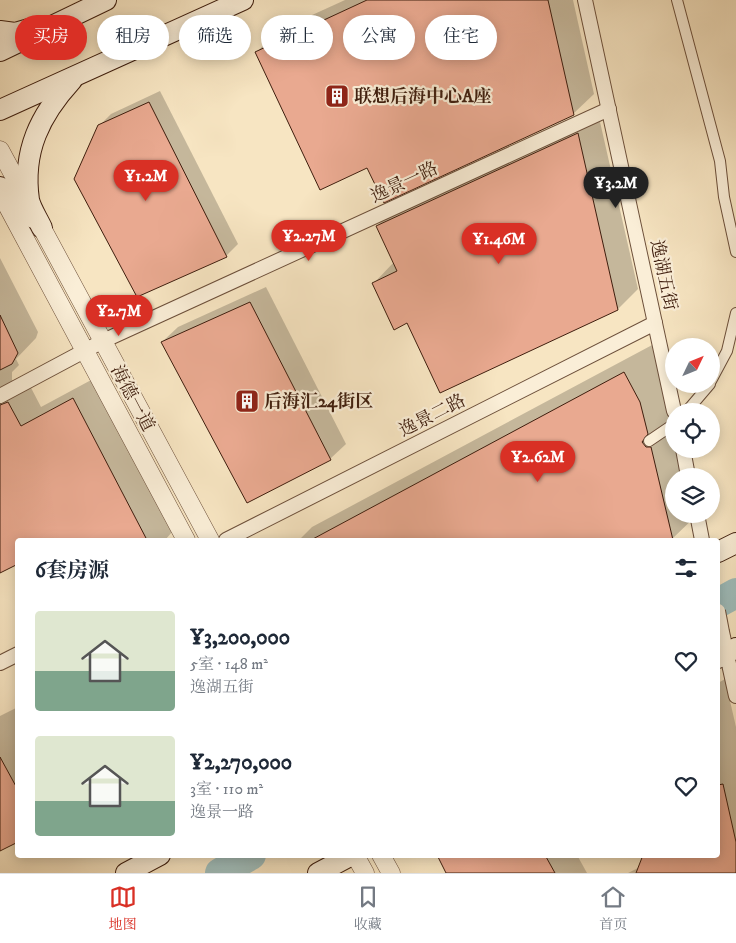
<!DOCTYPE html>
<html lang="zh">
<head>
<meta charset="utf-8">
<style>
	body { margin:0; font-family:"IM FELL DW Pica","Noto Serif SC",serif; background:#f2f2f3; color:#1f2937; height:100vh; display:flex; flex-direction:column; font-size:19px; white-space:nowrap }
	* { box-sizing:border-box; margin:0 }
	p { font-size:16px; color:#747a83 }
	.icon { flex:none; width:28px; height:28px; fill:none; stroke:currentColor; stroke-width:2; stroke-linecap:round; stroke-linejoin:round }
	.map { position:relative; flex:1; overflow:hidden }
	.drawer { position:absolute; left:15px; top:538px; width:705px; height:320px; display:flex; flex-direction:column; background:#fff; border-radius:5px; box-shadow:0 2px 12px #0003 }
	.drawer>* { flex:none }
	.hud { position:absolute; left:15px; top:15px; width:706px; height:45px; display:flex; gap:10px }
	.needle { width:32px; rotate:47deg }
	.buttons { position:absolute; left:665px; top:338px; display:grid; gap:10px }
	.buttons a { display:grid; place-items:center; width:55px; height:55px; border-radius:50%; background:#fff; box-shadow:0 2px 12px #0003; font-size:25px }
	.price { position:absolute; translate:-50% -42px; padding:0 11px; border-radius:18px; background:#d93025; color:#fff; font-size:16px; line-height:32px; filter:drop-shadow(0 1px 2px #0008) }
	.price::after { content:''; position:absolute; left:50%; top:30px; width:15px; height:11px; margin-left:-8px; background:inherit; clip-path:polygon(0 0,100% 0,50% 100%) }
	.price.on { background:#222; color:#fff }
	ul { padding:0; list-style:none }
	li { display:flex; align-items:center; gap:15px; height:125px; padding:0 20px }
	li span { display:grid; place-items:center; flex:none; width:140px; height:100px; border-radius:5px; color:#555 }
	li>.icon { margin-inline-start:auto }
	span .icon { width:60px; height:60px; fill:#fffc; stroke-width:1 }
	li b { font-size:21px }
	h2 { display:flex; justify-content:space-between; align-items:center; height:60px; padding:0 20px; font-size:21px }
	.tag { padding:0 18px; border-radius:22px; background:#fff; box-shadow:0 2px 12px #0003; font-size:18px; line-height:45px }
	.tag.on { background:#d93025; color:#fff }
	.tab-bar { display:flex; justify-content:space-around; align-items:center; height:70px; border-top:1px solid #e0e1e3; background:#fff; font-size:14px; color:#747a83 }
	.tab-bar a { display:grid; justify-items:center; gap:2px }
	.tab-bar .on { color:#d93025 }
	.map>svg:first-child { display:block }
	.shadow { fill:#0003 }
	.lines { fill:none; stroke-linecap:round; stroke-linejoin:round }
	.river { stroke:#9fbdbb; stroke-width:30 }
	.building { fill:#e9a990; stroke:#3f1e0e }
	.pedestrian-casing { stroke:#6d503b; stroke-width:12 }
	.minor-casing { stroke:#6d503b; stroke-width:16 }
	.tertiary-casing { stroke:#6d503b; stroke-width:19 }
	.secondary-casing { stroke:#3f1e0e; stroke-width:22 }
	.pedestrian { stroke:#faeed7; stroke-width:10 }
	.minor { stroke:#faeed7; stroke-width:14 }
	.tertiary { stroke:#faeed7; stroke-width:18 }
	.secondary { stroke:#faeed7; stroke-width:20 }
	.minor-bridge-casing { stroke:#6d503b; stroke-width:16; stroke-linecap:butt }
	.minor-bridge { stroke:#faeed7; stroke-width:14 }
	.labels { text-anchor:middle; stroke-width:4.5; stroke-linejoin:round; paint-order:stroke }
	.poi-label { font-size:18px; font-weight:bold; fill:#3f1e0e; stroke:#faeed7; text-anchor:start }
	.street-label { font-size:18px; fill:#3f1e0e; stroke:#faeed7 }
</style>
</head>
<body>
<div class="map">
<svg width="736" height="873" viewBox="0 0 736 873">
	<rect width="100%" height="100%" fill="#f7e5c2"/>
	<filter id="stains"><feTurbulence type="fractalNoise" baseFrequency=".004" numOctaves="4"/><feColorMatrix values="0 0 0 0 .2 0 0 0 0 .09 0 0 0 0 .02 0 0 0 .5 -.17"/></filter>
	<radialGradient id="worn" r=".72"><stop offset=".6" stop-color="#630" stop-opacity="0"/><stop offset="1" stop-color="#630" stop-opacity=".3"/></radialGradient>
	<g class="shadow">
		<polygon points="345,0 573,0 594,94 573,114 368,166 257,52 277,31"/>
		<polygon points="160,91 238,244 226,256 99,126 111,114"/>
		<polygon points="598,113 638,289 618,309 408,322 374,283 394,262 377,226 398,205"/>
		<polygon points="0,258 38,332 36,338 16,359 19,365 12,372 12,380 20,385 28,382 41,407 93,379 173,531 165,540 18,540 0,572"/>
		<polygon points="266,287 346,444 330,459 162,342 178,327"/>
		<polygon points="654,344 674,417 674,449 687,449 693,476 674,476 674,514 698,514 672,539 299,540 312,527"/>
		<polygon points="725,679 736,727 736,873 628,873 640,867 644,855 718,855 718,683"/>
		<polygon points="18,707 18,841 0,850 0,716"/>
		<polygon points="438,855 577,855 587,873 448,873"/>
	</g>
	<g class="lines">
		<g class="river">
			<polyline points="718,603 736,593"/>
			<polyline points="220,873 251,855"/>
		</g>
	</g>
	<g class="building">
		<polygon points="367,0 548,0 574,115 384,203 367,168 320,190 255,52"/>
		<polygon points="149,102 227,257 137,297 74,179 98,125"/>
		<polygon points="578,133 618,310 440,393 407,323 394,330 372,283 397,271 376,226"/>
		<polygon points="250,302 331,460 247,503 161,342"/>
		<polygon points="0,315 18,353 12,364 0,370"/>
		<polygon points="624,372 640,402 648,434 642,442 646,447 651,447 673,540 311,540"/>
		<polygon points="73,398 147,540 18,540 18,564 0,573 0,405 8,402 21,426"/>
		<polygon points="0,757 18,790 18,842 0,851"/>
		<polygon points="723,784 736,842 736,873 636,873 643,855 718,855 718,785"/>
		<polygon points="437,855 545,855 555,873 446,873"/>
	</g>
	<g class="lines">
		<g class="pedestrian-casing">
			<g id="pedestrian">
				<polyline points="677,0 720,161 724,197 736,252"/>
				<polyline points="711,381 727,351 736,313"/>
				<polyline points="687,411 710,384"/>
				<polyline points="649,441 674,424"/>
			</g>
		</g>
		<g class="minor-casing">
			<g id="minor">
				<polyline points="585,0 674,411"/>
				<polyline points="0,396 103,341 609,109"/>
				<polyline points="683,449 688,476"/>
				<polyline points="697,514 702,540"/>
				<polyline points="226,540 655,323"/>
				<polyline points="722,632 736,696"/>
				<polyline points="0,663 18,654"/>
			</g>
		</g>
		<g class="tertiary-casing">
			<g id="tertiary">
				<polyline points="0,150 210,540"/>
				<polyline points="0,192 186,540"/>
				<polyline points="355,855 365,873"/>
				<polyline points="381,855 391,873"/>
			</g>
		</g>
		<g class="secondary-casing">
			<g id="secondary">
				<polyline points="0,31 15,33 32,28"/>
				<polyline points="0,51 106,0"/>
				<polyline points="0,110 243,0"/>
				<polyline points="0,187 33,218"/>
				<path d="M42 228C38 219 31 209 29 200 22 151 40 115 72 80"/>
				<polyline points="718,552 736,543"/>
				<polyline points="718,658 736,648"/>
				<polyline points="126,873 160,855"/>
				<polyline points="318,873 352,855"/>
			</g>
		</g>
		<use href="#pedestrian" class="pedestrian"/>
		<use href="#minor" class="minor"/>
		<use href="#tertiary" class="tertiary"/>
		<use href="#secondary" class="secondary"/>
		<g class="minor-bridge-casing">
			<polyline id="minor-bridge" points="718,611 722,632"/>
		</g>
		<use href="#minor-bridge" class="minor-bridge"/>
	</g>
	<defs>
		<g id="building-square" transform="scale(1.25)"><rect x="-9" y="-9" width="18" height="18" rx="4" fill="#8f2418" stroke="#faeed7"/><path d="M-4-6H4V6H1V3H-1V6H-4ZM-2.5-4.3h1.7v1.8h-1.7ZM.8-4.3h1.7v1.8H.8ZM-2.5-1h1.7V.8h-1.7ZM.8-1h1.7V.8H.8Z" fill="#fff"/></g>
	</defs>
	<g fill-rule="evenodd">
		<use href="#building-square" x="337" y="96"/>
		<use href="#building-square" x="247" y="401"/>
	</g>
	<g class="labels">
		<g class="poi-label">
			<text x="354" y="102">联想后海中心A座</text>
			<text x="264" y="407">后海汇24街区</text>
		</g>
		<g class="street-label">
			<text transform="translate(404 182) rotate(-25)" y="6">逸景一路</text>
			<text transform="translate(664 275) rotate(78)" y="6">逸湖五街</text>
			<text transform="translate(133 398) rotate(62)" y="6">海德一道</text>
			<text transform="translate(432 415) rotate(-27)" y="6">逸景二路</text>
		</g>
	</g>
	<rect width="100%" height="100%" filter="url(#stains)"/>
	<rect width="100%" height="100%" fill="url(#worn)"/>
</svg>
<div class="buttons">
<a><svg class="needle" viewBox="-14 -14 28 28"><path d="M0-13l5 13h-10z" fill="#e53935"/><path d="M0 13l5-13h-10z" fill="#747a83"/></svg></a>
<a><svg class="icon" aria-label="locate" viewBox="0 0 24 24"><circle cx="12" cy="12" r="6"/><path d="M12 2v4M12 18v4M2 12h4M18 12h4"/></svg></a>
<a><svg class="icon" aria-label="layers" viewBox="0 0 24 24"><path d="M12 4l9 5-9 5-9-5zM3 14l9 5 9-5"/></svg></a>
</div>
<b class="price" style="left:146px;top:202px">¥1.2M</b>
<b class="price on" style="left:616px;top:209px">¥3.2M</b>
<b class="price" style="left:309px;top:262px">¥2.27M</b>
<b class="price" style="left:499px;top:265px">¥1.46M</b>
<b class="price" style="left:119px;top:337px">¥2.7M</b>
<b class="price" style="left:538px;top:483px">¥2.62M</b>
<div class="hud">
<a class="tag on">买房</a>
<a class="tag">租房</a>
<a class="tag">筛选</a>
<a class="tag">新上</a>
<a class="tag">公寓</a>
<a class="tag">住宅</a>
</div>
<section class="drawer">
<h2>6套房源<svg class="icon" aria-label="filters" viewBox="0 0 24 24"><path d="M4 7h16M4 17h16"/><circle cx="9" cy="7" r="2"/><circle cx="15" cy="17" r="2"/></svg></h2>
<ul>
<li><span style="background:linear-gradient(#dfe7d0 60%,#7fa58c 0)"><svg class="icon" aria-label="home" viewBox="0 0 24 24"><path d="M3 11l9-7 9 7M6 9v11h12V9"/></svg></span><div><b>¥3,200,000</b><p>5室 · 148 m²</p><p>逸湖五街</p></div><svg class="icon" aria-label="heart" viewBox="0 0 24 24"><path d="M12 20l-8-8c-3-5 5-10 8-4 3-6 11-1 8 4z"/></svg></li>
<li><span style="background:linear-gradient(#dfe7d0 65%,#7fa58c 0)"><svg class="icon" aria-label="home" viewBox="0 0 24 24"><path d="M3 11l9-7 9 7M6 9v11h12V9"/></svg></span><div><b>¥2,270,000</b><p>3室 · 110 m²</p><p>逸景一路</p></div><svg class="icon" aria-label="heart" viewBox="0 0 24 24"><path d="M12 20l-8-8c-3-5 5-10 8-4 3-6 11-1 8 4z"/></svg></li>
</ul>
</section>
</div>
<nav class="tab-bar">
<a class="on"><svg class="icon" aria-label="map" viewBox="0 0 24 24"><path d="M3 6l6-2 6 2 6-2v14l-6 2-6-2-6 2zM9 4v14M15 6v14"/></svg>地图</a>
<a><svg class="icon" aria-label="saved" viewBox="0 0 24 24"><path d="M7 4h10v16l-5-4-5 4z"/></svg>收藏</a>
<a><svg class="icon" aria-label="home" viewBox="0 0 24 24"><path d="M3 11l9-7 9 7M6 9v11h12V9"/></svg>首页</a>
</nav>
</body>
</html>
